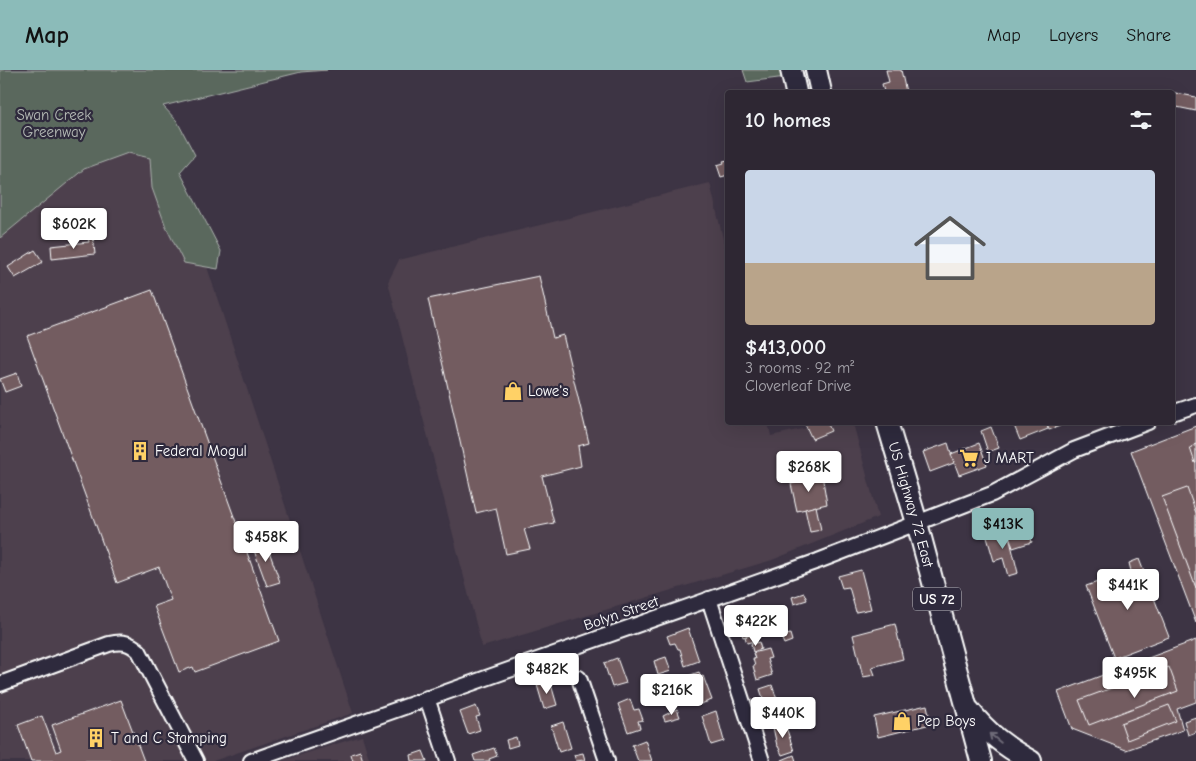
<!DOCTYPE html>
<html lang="en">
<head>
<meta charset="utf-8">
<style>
	body { margin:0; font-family:"Comic Neue",sans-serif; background:#3a333f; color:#f1f3f6; height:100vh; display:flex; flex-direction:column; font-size:19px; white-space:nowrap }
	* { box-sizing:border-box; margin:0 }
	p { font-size:16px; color:#a7a5ac }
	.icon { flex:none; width:28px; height:28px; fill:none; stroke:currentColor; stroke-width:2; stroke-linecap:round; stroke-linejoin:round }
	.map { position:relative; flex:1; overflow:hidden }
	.drawer { position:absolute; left:725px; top:20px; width:450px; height:335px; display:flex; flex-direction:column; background:#2e2733; border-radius:5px; box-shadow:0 5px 20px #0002,0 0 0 1px #49444e }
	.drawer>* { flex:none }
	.price { position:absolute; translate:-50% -42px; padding:0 11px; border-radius:5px; background:#fff; color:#222; font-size:16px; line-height:32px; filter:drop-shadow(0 1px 2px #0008) }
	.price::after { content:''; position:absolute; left:50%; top:30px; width:15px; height:11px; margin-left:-8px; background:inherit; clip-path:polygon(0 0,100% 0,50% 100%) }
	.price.active { background:#8bbbb9; color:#111 }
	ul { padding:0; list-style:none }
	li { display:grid; align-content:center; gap:10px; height:265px; padding:0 20px }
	li span { display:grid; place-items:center; height:155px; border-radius:5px; color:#555 }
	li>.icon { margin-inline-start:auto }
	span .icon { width:90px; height:90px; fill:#fffc; stroke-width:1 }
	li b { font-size:21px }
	h2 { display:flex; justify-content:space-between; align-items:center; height:60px; padding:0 20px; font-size:21px }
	header { display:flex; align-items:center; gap:30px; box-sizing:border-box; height:70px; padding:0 25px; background:#8bbbb9; color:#111 }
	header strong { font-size:24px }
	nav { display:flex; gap:28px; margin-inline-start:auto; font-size:18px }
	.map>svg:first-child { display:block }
	.built { fill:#4d404d }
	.green { fill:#5a675d; stroke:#acb3ae }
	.building { fill:#735c61; stroke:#fff }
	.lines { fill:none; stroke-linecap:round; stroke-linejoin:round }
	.minor-casing { stroke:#fff; stroke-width:18 }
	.highway-casing { stroke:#fff; stroke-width:24 }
	.minor { stroke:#2f2a3d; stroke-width:14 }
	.highway { stroke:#2f2a3d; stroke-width:20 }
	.oneway { stroke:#6d6a77 }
	.labels { text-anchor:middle; stroke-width:4.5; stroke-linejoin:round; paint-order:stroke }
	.shield { fill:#2f2a3d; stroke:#c1bfc5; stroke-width:1 }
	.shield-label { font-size:14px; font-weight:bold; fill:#fff }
	.park-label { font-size:15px; fill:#b5bbb6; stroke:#2f2a3d }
	.poi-label { font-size:15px; fill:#fff; stroke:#2f2a3d; text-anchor:start }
	.street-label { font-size:15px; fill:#fff; stroke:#2f2a3d }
</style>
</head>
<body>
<header>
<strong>Map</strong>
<nav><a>Map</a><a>Layers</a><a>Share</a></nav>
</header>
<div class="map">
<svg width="1196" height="691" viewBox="0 0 1196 691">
	<rect width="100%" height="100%" fill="#3d3444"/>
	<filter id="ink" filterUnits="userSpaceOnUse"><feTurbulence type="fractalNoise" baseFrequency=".02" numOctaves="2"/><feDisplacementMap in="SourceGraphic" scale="10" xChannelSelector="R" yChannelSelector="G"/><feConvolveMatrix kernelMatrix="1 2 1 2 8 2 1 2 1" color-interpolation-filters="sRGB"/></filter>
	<g filter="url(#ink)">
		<g class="built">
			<polygon points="155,38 353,643 213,691 0,691 0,168"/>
			<polygon points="710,113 727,186 728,352 768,353 771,366 829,353 853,353 878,447 772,490 482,577 388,212 399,190"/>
			<polygon points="362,666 370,691 281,691"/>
		</g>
		<g class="green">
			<polygon points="0,0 327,0 301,2 163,36 177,51 195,85 180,102 221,181 218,199 184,193 166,157 152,118 150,88 128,83 84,99 0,168"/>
			<polygon points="743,0 785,0 786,7 747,12"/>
		</g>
		<g class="building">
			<polygon points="886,0 901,0 906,22 884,22 882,14 889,12"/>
			<polygon points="1165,21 1196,27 1196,41 1172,36 1172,22 1164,22"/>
			<polygon points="728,90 728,105 721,107 717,95 724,93 723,91"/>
			<polygon points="93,166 95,184 52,189 51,176 89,172 88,167"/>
			<polygon points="35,180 43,192 15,208 8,197"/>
			<polygon points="539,206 553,268 563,265 589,373 578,376 581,396 542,406 554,453 524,459 530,479 506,484 496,438 476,443 428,229"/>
			<polygon points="152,220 279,571 195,602 193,597 179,602 154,536 171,530 159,497 117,513 27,266"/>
			<polygon points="17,303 21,316 5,322 0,309"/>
			<polygon points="804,352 827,352 831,361 812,369"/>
			<polygon points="1046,352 1048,359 1020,370 1013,353"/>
			<polygon points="1047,352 1059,352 1060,356 1049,360"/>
			<polygon points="1196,356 1196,553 1131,381"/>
			<polygon points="991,357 999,378 988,382 981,361"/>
			<polygon points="948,373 954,393 930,402 923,382"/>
			<polygon points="979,373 987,395 959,405 951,384"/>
			<polygon points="1196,374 1196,393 1195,393 1190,378"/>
			<polygon points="822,405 827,434 797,441 791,414"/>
			<polygon points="1187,418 1196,443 1196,518 1162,427"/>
			<polygon points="816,436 821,460 810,462 805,439"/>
			<polygon points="1007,458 1018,503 1008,506 1003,488 994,491 986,464"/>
			<polygon points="1028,459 1032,472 1013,478 1009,465"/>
			<polygon points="265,470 280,512 267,516 252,475"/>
			<polygon points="1139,489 1169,567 1114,588 1086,516 1131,501 1129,493"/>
			<polygon points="861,500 871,539 856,542 849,517 842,518 838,506"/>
			<polygon points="804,523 807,530 794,534 792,527"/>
			<polygon points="748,539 750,547 755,545 757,552 753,554 755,562 743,567 736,544"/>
			<polygon points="895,554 903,589 872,597 875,605 863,607 853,565"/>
			<polygon points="688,558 699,591 685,596 680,579 678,579 675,573 670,574 667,566"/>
			<polygon points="754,564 757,570 747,573 745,567"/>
			<polygon points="790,564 792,571 784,574 781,567"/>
			<polygon points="1196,570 1196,632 1177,639 1183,660 1126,680 1072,659 1058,622"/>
			<polygon points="759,572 761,579 753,582 751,574"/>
			<polygon points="768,579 771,588 767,589 772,605 757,610 753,596 755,596 753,589 755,589 753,583"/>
			<polygon points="666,587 671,601 658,605 654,591"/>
			<polygon points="617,588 626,613 612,617 604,593"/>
			<polygon points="1169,597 1178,621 1089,655 1079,630"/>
			<polygon points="699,602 701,607 703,606 712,630 698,635 691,613 688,614 685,607"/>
			<polygon points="550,611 557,635 544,639 537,615"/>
			<polygon points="772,615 782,644 769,649 762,632 764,632 760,619"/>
			<polygon points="630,629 634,640 639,639 643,650 638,651 640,658 628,662 618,634"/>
			<polygon points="121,630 144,691 31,691 18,655 42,646 56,682 61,680 52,655"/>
			<polygon points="927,635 931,654 878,667 874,647"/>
			<polygon points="1169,635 1176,651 1127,670 1121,653"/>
			<polygon points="476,636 480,646 476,647 480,660 468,664 460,642"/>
			<polygon points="677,639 680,647 665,651 663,646"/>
			<polygon points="716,641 724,671 711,675 702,646"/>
			<polygon points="805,645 808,656 798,659 794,648"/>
			<polygon points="1196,647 1196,662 1188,665 1184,651"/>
			<polygon points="563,652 571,678 559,682 551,656"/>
			<polygon points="785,654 794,681 782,685 778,676 777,676 773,657"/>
			<polygon points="516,667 518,675 508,678 506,670"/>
			<polygon points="645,670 652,691 638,691 632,675"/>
			<polygon points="494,678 497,686 489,689 490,691 475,691 473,685"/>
			<polygon points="360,681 363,691 353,691 351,684"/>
			<polygon points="423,681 427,691 412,691 411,685"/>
			<polygon points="583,683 585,690 576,691 574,685"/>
			<polygon points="794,685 796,691 782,691 782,690"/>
		</g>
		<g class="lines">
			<g class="minor-casing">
				<g id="minor">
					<polyline points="1172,343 1196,335"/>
					<polyline points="709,529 762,691"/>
					<polyline points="579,608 607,691"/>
					<path d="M0 614 109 574C122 571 129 572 139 581L196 691"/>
					<polyline points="427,628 448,691"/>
					<polyline points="251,691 818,491 992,424 1074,380 1148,352"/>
				</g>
			</g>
			<g class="highway-casing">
				<g id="highway">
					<polyline points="791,0 796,22"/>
					<polyline points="816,0 821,22"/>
					<path id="s1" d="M887 352 917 453 981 691"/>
					<path d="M969 640C987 663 1006 677 1031 691"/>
				</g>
			</g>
			<use href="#minor" class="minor"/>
			<use href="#highway" class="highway"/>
		</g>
		<defs><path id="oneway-shaft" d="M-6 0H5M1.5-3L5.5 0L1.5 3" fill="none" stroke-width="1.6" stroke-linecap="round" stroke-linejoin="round" transform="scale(1.25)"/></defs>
		<use class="oneway" href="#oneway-shaft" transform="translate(995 668) rotate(-141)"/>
	</g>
	<defs>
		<g id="shop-bare" transform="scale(1.5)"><path d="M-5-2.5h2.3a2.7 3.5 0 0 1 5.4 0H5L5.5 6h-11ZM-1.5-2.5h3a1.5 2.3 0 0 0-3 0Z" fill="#ffd166" stroke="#2f2a3d" stroke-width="2.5" paint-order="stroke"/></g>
		<g id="building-bare" transform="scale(1.5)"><path d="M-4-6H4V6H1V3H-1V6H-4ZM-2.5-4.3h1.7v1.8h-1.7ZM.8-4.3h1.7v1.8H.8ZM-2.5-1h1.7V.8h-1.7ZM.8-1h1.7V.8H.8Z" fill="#ffd166" stroke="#2f2a3d" stroke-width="2.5" paint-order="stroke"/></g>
		<g id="supermarket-bare" transform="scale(1.5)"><path d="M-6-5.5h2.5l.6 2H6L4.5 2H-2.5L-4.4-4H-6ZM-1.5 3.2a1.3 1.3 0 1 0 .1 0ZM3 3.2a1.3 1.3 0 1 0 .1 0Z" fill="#ffd166" stroke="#2f2a3d" stroke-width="2.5" paint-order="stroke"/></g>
	</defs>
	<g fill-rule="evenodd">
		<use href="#shop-bare" x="513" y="321"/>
		<use href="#building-bare" x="140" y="381"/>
		<use href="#supermarket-bare" x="969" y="388"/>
		<use href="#shop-bare" x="902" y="651"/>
		<use href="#building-bare" x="96" y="668"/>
	</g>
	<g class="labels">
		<rect class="shield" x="913" y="517.5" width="48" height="23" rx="4"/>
		<g class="shield-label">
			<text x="937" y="534">US 72</text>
		</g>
		<g class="park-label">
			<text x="54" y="50">Swan Creek<tspan x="54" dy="17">Greenway</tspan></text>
		</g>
		<g class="poi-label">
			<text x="528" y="326">Lowe's</text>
			<text x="155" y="386">Federal Mogul</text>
			<text x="984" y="393">J MART</text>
			<text x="917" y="656">Pep Boys</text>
			<text x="111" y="673">T and C Stamping</text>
		</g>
		<g class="street-label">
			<text dy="5" stroke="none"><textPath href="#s1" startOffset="86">US Highway 72 East</textPath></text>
			<text transform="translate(621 543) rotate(-19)" y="5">Bolyn Street</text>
		</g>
	</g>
</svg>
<b class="price" style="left:74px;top:180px">$602K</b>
<b class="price" style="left:809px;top:423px">$268K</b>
<b class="price active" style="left:1003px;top:480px">$413K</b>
<b class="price" style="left:266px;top:493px">$458K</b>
<b class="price" style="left:1128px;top:541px">$441K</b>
<b class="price" style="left:756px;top:577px">$422K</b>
<b class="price" style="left:547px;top:625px">$482K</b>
<b class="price" style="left:1135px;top:629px">$495K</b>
<b class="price" style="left:672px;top:646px">$216K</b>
<b class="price" style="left:783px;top:669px">$440K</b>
<section class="drawer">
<h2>10 homes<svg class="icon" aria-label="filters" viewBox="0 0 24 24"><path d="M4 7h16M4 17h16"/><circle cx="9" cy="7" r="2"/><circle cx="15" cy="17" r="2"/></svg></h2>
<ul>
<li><span style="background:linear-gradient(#c9d6e8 60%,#b9a48a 0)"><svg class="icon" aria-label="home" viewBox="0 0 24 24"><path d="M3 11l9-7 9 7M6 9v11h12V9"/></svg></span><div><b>$413,000</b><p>3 rooms · 92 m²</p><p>Cloverleaf Drive</p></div></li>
</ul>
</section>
</div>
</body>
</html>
